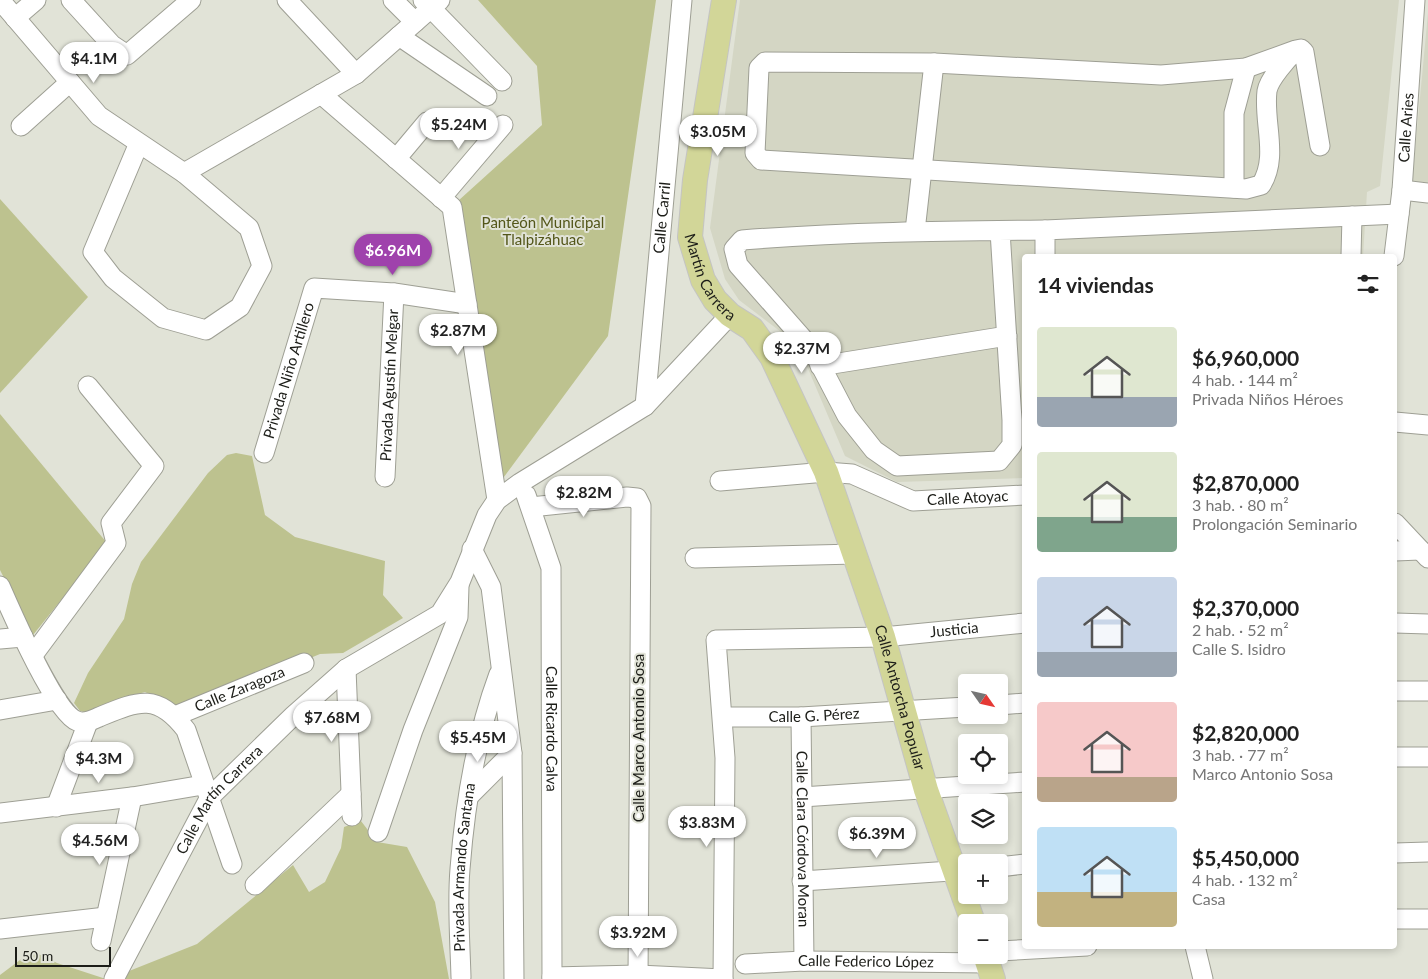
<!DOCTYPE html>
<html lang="es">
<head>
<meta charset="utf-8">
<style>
	body { margin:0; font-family:Lato,sans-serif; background:#f6f6f6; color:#222; height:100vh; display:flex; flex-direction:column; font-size:19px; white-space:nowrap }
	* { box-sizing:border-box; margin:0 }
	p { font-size:16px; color:#767676 }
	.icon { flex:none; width:28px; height:28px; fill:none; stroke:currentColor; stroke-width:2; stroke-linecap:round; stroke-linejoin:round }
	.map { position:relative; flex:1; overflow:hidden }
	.side { position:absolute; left:1022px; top:254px; width:375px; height:695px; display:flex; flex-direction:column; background:#fff; border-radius:5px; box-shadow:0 2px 8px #0003 }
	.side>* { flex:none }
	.needle { width:32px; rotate:124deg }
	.tools { position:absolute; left:958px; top:674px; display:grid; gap:10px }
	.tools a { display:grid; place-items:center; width:50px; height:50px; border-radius:5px; background:#fff; box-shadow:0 2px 8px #0003; font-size:25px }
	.scale { position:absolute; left:15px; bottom:12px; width:96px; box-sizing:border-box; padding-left:5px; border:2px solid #1c1d18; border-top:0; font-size:14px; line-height:18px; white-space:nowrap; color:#1c1d18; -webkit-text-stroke:4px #e1e3d7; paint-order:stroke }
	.price { position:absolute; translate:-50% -42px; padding:0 11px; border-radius:18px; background:#fff; color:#222; font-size:16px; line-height:32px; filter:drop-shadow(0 1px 2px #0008) }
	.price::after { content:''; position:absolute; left:50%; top:30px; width:15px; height:11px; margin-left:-8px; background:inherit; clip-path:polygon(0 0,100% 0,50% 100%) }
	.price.selected { background:#9f42ac; color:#fff }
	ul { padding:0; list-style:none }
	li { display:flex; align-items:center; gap:15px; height:125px; padding:0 15px }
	li span { display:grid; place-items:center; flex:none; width:140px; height:100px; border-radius:5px; color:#555 }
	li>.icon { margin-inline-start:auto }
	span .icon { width:60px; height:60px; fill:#fffc; stroke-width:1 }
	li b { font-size:21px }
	h2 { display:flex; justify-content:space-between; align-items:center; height:60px; padding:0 15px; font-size:21px }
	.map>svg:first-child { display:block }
	.built { fill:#d4d6c4 }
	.green { fill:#bdc28f }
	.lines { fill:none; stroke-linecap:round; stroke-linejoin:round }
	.minor-casing { stroke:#9e9f94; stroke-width:21 }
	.major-casing { stroke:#c4c4c3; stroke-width:26 }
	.minor { stroke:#fff; stroke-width:19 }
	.major { stroke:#d2d698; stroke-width:24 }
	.labels { text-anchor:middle; stroke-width:4; stroke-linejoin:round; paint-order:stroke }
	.street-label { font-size:15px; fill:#1c1d18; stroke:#e1e3d7 }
	.park-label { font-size:15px; fill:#535619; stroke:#e1e3d7 }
</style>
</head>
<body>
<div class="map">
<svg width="1428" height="979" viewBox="0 0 1428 979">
	<rect width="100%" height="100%" fill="#e1e3d7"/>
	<g class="built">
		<polygon points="740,0 1399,0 1380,186 1367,192 1363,256 1025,256 1025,478 897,482 845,456 798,345 739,300 725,279 710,228"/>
		<polygon points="1428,13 1428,183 1412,182"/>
	</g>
	<g class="green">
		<polygon points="478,0 656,0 608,336 501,481 458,201 542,125 537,66"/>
		<polygon points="0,199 88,297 0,393"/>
		<polygon points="0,414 107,543 33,635 0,570"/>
		<polygon points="236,453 252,456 265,515 295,537 385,561 383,595 403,618 343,653 320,654 183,711 145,692 107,703 89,713 80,711 74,703 88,673 124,619 132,584 141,562 208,473 227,455"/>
		<polygon points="361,821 377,842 407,847 435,902 449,979 109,979 197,944 293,865 309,892 325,882 341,848 344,827"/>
		<polygon points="32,951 57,963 106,979 0,979 0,975"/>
	</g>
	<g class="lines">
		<g class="minor-casing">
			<g id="minor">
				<polyline points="0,0 99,116 184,173 249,228 262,266 240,307 206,330 163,318 113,278 93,252 139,143"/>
				<polyline points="71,0 112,45 127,55 191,0"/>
				<polyline points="287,0 356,74"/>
				<polyline points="393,0 415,22"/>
				<polyline points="423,0 502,81"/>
				<polyline points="15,18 36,0"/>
				<polyline points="399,36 487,96"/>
				<path d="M1296 50C1287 59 1269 79 1267 91 1263 122 1279 157 1261 185L1246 189 761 160 755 153 759 68 765 62 934 63 1161 75 1246 68 1296 50 1301 49 1304 52 1320 146"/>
				<polyline points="321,94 452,207 497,500"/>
				<polyline points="21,126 70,82"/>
				<polyline points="396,159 427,122"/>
				<polyline points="184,173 356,74 440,0"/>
				<polyline points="1234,188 1234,113 1246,68"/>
				<polyline points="1402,190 1428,193"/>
				<polyline points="441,198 503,125"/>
				<polyline points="915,231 934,63"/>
				<path d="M1000 231 1012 420V445L999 461 897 466 874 450 847 416 812 349 738 265 734 249 742 240C843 232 944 231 1045 230"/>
				<polyline points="1045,256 1045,230 1399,214"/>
				<polyline points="1351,256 1352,216"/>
				<path id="s1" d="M1394 256 1402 190 1415 0"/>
				<polyline points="820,366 1007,336"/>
				<path id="s2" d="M645 406 682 0"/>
				<polyline points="1395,422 1428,425"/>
				<path id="s3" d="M264 453 314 288 394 293 467 304"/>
				<path id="s4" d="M385 477 394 293"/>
				<path id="s5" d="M720 481 826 472 852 474 913 501 1025 495"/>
				<path id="s6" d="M526 495 551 568 552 979"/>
				<polyline points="531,507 627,497 637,498 641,506 638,979"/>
				<polyline points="1395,523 1428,558"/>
				<polyline points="472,549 491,587 512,753 514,979"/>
				<polyline points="1395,551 1420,550"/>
				<polyline points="695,558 856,554"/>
				<path d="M0 586C11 611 55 713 77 721 85 724 92 720 99 717 138 701 157 692 186 730L232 864"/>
				<polyline points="1395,623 1428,624"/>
				<polyline points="0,639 23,637"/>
				<polyline points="33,655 116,543 111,523 154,466 88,386"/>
				<polyline points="346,669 352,816"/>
				<polyline points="1395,691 1428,691"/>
				<polyline points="999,705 1025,703"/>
				<polyline points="0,710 57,700"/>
				<path id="s7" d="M175 716 304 663"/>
				<path id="s8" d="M723 717H801L966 707"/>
				<path id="s9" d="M801 717 804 961"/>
				<polyline points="1395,757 1428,757"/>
				<polyline points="469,796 512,753"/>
				<polyline points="802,797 1025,782"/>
				<polyline points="56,807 88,722"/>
				<polyline points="0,813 132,797 203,785"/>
				<polyline points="378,832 413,730 458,617 459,586"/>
				<polyline points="1395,853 1428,852"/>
				<polyline points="999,867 1025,864"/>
				<polyline points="802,881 966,870"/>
				<polyline points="255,885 351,794"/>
				<polyline points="1395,919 1428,919"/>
				<polyline points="0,929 106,917"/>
				<polyline points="101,941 132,797"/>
				<polyline points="1195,946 1203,979"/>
				<polyline points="999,951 1087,946"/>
				<path id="s10" d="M745 964 804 961 987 963"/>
				<path id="s11" d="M461 977C460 941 457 904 460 869 465 803 476 736 499 674"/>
				<polyline points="552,977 638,975 723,979"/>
				<path id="s12" d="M114 979 210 797 294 715 346 669 440 614 460 582 487 515 497 500 520 483 645 406 730 315"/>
				<path id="s13" d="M723 979 725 758 716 640 883 637 1025 623"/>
			</g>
		</g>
		<g class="major-casing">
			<g id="major">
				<path id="s14" d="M724 0 695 180 690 237 703 280 715 300 730 315 752 329 772 357 826 472 883 637 926 790 973 922"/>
				<polyline points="985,955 993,979"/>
			</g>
		</g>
		<use href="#minor" class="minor"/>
		<use href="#major" class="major"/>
	</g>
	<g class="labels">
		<g class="street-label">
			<text dy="5" stroke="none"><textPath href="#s1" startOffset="129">Calle Aries</textPath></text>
			<text dy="5" stroke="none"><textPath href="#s2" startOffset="189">Calle Carril</textPath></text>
			<text dy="5" stroke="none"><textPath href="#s14" startOffset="285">Martín Carrera</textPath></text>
			<text dy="5" stroke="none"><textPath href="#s3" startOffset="86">Privada Niño Artillero</textPath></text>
			<text dy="5" stroke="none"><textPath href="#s4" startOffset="92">Privada Agustín Melgar</textPath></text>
			<text dy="5" stroke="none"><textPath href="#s5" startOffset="254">Calle Atoyac</textPath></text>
			<text dy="5" stroke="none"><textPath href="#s13" startOffset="578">Justicia</textPath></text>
			<text dy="5" stroke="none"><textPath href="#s7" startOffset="70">Calle Zaragoza</textPath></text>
			<text dy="5" stroke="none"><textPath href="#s14" startOffset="754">Calle Antorcha Popular</textPath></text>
			<text dy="5" stroke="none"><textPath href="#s8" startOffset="91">Calle G. Pérez</textPath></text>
			<text dy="5" stroke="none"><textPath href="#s6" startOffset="238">Calle Ricardo Calva</textPath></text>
			<text transform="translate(639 738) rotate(-90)" y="5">Calle Marco Antonio Sosa</text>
			<text dy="5" stroke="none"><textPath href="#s12" startOffset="209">Calle Martín Carrera</textPath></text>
			<text dy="5" stroke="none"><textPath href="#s9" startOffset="122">Calle Clara Córdova Moran</textPath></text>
			<text dy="5" stroke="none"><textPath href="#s11" startOffset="110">Privada Armando Santana</textPath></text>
			<text dy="5" stroke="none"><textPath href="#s10" startOffset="121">Calle Federico López</textPath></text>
		</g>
		<g class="park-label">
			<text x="543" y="228">Panteón Municipal<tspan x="543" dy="17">Tlalpizáhuac</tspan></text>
		</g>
	</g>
</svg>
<div class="tools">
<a><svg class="needle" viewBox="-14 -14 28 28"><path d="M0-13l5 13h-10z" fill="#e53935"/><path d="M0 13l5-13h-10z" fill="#767676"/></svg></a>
<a><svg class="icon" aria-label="locate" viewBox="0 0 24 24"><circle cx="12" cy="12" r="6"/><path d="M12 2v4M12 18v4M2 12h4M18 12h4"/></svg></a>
<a><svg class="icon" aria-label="layers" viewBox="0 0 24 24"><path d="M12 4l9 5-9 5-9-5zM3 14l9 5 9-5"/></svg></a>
<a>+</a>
<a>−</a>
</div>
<div class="scale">50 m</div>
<b class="price" style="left:94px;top:84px">$4.1M</b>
<b class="price" style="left:459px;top:150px">$5.24M</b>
<b class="price" style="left:718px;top:157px">$3.05M</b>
<b class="price selected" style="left:393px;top:276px">$6.96M</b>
<b class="price" style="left:458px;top:356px">$2.87M</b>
<b class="price" style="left:802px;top:374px">$2.37M</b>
<b class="price" style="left:584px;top:518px">$2.82M</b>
<b class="price" style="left:332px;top:743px">$7.68M</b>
<b class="price" style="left:478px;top:763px">$5.45M</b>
<b class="price" style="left:99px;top:784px">$4.3M</b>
<b class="price" style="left:707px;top:848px">$3.83M</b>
<b class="price" style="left:877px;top:859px">$6.39M</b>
<b class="price" style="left:100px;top:866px">$4.56M</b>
<b class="price" style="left:638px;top:958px">$3.92M</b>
<section class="side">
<h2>14 viviendas<svg class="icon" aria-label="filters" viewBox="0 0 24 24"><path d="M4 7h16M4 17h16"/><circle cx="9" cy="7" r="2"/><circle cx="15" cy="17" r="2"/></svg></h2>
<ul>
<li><span style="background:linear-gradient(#dfe7d0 70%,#9aa5b1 0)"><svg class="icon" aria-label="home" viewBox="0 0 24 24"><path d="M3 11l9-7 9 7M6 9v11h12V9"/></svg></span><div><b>$6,960,000</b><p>4 hab. · 144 m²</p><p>Privada Niños Héroes</p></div></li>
<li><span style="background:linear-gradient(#dfe7d0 65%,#7fa58c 0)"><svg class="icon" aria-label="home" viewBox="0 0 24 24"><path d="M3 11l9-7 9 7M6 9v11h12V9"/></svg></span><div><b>$2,870,000</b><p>3 hab. · 80 m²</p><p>Prolongación Seminario</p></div></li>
<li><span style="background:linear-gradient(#c9d6e8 75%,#9aa5b1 0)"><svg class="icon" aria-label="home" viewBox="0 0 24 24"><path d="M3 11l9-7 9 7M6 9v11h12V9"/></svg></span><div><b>$2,370,000</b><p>2 hab. · 52 m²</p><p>Calle S. Isidro</p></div></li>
<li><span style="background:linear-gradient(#f6c9c9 75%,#b9a48a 0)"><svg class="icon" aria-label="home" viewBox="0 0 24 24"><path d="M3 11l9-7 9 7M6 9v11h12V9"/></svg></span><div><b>$2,820,000</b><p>3 hab. · 77 m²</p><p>Marco Antonio Sosa</p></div></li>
<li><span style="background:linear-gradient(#bfe0f5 65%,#c2b280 0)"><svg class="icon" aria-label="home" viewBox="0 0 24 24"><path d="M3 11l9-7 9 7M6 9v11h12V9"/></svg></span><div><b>$5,450,000</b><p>4 hab. · 132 m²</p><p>Casa</p></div></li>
</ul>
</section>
</div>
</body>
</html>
